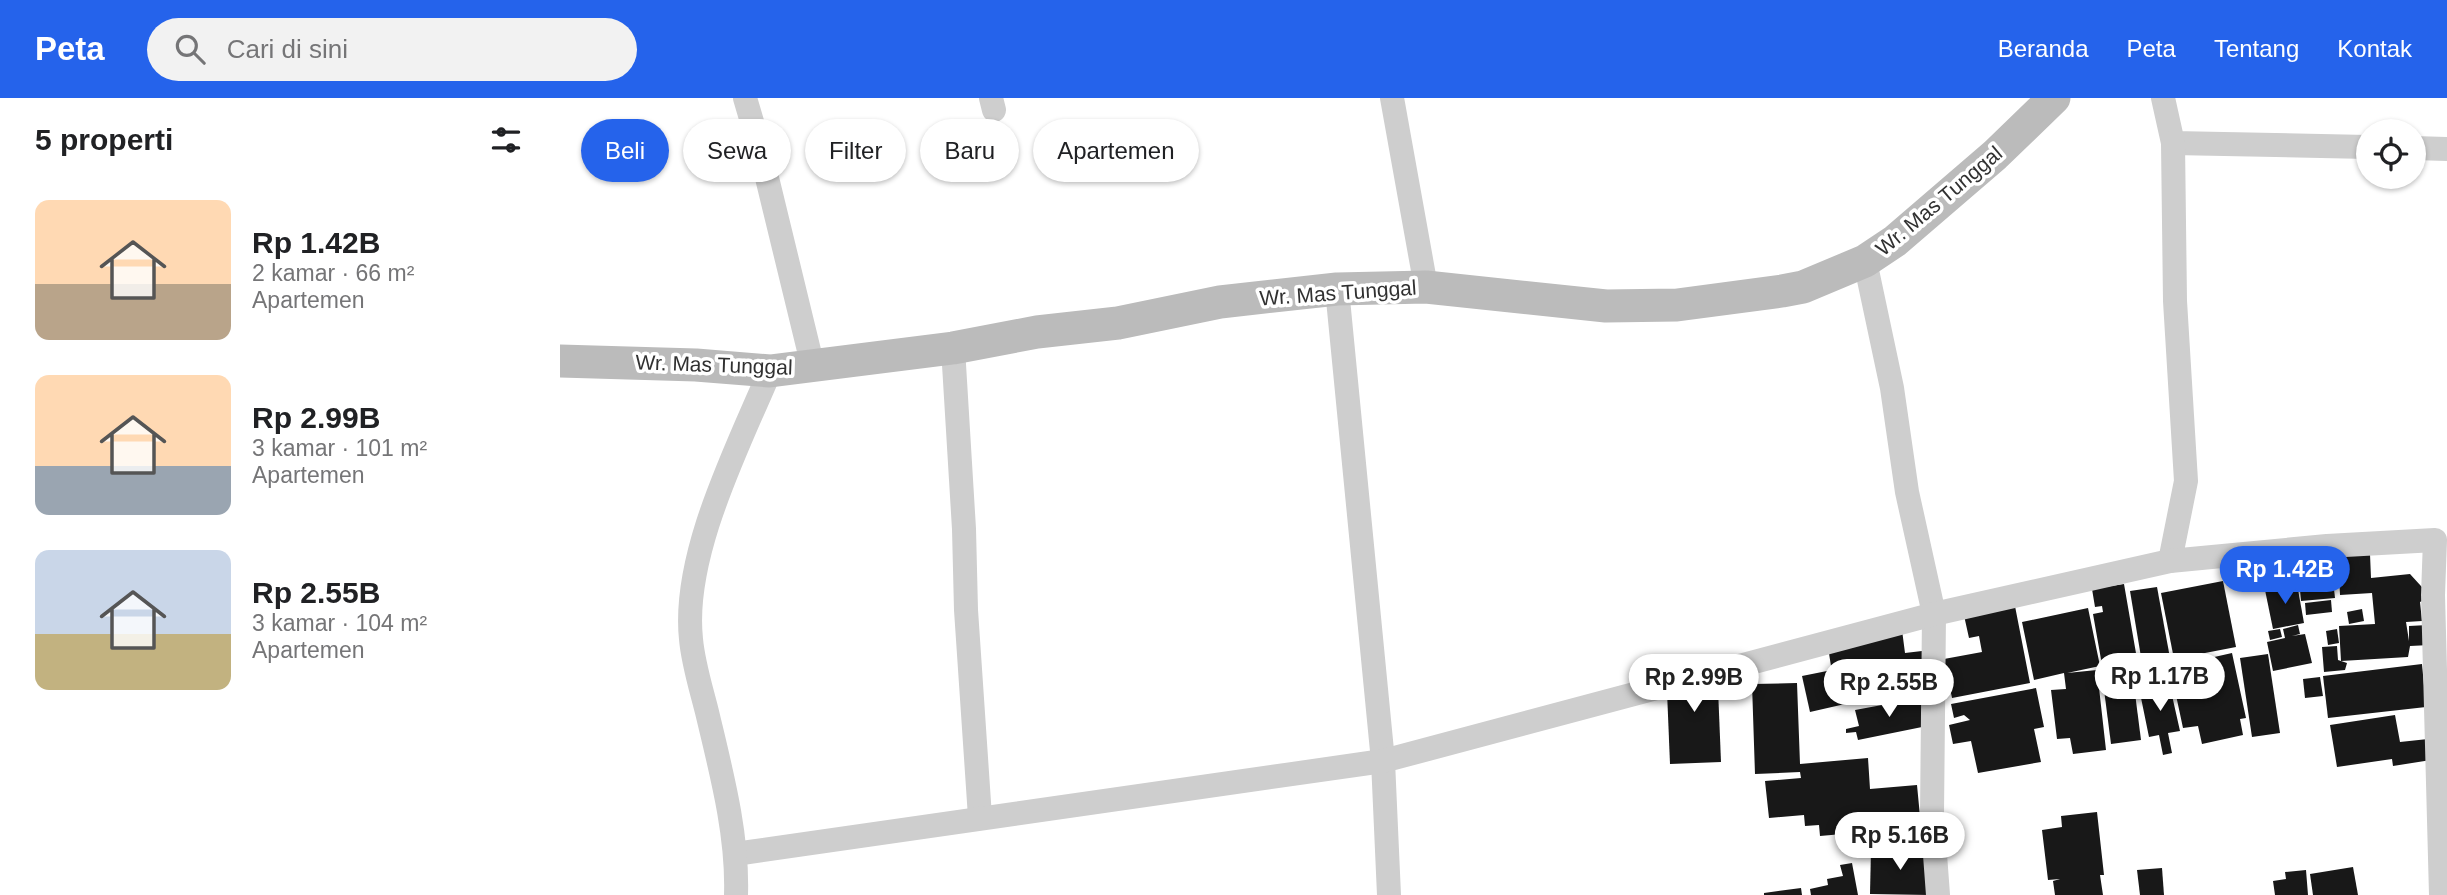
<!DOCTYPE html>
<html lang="id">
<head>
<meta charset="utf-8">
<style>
	body { margin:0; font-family:Helvetica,sans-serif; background:#f2f2f2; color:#202124; height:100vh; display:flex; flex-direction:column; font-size:26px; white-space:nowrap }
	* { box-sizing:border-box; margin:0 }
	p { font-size:23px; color:#757577 }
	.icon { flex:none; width:38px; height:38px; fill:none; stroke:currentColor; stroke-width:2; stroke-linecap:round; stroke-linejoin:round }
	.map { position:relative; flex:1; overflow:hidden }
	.panel { display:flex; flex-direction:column; background:#fff; width:560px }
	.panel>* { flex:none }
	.guide { position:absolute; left:21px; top:21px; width:665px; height:63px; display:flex; gap:14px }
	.buttons { position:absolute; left:1796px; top:21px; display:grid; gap:14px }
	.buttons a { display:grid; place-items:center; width:70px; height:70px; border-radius:50%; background:#fff; box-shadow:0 2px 5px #0004; font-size:35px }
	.price { position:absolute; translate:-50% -60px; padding:0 16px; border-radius:24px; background:#fff; color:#222; font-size:23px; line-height:46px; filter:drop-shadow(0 2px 4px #0008) }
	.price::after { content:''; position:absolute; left:50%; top:42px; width:21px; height:16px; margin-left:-10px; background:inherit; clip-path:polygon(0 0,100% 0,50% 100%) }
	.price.on { background:#2563eb; color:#fff }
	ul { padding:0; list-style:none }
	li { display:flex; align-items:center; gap:21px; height:175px; padding:0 35px }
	li span { display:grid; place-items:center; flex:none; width:196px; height:140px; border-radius:14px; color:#555 }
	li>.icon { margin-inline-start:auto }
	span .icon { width:84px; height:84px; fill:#fffc; stroke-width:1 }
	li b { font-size:30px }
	h2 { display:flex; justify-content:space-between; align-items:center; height:84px; padding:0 35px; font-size:30px }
	.pill { padding:0 24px; border-radius:32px; background:#fff; box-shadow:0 2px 5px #0004; font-size:24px; line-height:63px }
	.pill.on { background:#2563eb; color:#fff }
	header { display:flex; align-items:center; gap:42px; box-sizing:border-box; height:98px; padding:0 35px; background:#2563eb; color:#fff }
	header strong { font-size:33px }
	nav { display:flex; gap:38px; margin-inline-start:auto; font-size:24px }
	.search { width:490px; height:63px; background:#f2f2f2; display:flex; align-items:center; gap:18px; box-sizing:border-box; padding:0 24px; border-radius:38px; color:#757577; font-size:26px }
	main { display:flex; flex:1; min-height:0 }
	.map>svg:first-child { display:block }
	.building { fill:#181818 }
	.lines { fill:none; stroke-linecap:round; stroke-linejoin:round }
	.street { stroke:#cecece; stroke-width:24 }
	.secondary { stroke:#bbb; stroke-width:33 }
	.labels { text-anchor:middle; stroke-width:7; stroke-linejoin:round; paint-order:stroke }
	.street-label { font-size:21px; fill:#313131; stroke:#fff }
</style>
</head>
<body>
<header>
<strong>Peta</strong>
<div class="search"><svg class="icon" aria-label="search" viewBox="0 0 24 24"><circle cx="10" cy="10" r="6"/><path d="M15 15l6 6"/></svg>Cari di sini</div>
<nav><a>Beranda</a><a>Peta</a><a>Tentang</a><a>Kontak</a></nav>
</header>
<main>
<section class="panel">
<h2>5 properti<svg class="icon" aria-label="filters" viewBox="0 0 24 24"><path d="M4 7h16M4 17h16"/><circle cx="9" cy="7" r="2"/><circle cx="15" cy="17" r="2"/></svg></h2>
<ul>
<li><span style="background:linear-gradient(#ffd9b3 60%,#b9a48a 0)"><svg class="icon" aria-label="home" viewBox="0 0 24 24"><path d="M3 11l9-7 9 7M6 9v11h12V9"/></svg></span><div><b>Rp 1.42B</b><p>2 kamar · 66 m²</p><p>Apartemen</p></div></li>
<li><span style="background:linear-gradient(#ffd9b3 65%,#9aa5b1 0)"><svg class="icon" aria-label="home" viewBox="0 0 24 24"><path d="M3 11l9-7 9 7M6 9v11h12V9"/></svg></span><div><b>Rp 2.99B</b><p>3 kamar · 101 m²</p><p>Apartemen</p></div></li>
<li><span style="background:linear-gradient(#c9d6e8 60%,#c2b280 0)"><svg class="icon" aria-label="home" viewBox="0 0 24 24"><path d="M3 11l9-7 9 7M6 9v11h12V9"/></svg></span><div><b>Rp 2.55B</b><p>3 kamar · 104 m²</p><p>Apartemen</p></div></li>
</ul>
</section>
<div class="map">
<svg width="1887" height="797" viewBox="0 0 1887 797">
	<rect width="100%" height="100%" fill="#fff"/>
	<g class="building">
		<polygon points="1810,456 1811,480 1850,476 1871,499 1860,504 1862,523 1846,524 1849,543 1849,528 1868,527 1870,547 1850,548 1848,559 1781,563 1779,528 1815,526 1812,495 1780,497 1778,458"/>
		<polygon points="1771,465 1775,500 1741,503 1738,469"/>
		<polygon points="1720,467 1723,485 1705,489 1702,471"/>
		<polygon points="1663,483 1676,549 1614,561 1601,495"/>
		<polygon points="1564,486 1577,561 1542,567 1533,516 1543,514 1542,508 1535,509 1532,491"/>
		<polygon points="1737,486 1744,525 1713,531 1705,492"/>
		<polygon points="1597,489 1610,560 1582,565 1570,493"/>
		<polygon points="1771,502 1772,514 1746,517 1745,505"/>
		<polygon points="1454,503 1470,585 1392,600 1384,561 1422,554 1419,538 1409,540 1403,513"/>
		<polygon points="1528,510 1540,568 1507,575 1537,572 1546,652 1513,656 1510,640 1497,641 1491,592 1506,591 1504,575 1474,582 1462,524"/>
		<polygon points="1802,511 1804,523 1789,526 1787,514"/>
		<polygon points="1738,527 1740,536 1732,538 1745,536 1752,565 1713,573 1707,544 1725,540 1723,531"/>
		<polygon points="1720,531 1722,539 1710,542 1708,533"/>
		<polygon points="1777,531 1779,545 1768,547 1766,533"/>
		<polygon points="1342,532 1345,555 1362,553 1368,597 1332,602 1330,590 1284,596 1280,567 1271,568 1267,543"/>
		<polygon points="1777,548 1778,562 1787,565 1785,572 1764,574 1762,549"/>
		<polygon points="1672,555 1686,620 1680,621 1683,637 1642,646 1638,628 1623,630 1610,569"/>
		<polygon points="1708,556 1720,635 1692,639 1680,560"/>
		<polygon points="1157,566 1161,664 1110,666 1106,569"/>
		<polygon points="1862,566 1866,609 1768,620 1763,578"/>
		<polygon points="1277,571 1285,606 1250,614 1242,578"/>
		<polygon points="1572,572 1581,642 1551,646 1542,576"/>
		<polygon points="1760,579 1763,598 1745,600 1743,581"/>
		<polygon points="1609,584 1620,633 1608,635 1612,655 1603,657 1599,637 1589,639 1579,590"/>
		<polygon points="1237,585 1240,666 1308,660 1310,691 1357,687 1361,729 1260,738 1259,727 1245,728 1244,717 1209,720 1205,683 1241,680 1240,674 1195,676 1192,586"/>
		<polygon points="1476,590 1484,629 1474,631 1481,664 1418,675 1411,643 1393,646 1389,627 1410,622 1404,617 1394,620 1391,606"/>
		<polygon points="1360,600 1367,628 1298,642 1296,634 1286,635 1286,631 1299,628 1295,612"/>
		<polygon points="1835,617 1840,644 1868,641 1871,662 1833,668 1832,661 1777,669 1770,627"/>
		<polygon points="1537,714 1544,777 1540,777 1543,797 1495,797 1493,783 1500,781 1488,782 1482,732 1502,729 1501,718"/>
		<polygon points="1311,751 1370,752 1368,797 1310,796"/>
		<polygon points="1292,765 1298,797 1251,797 1250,791 1268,787 1267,781 1283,778 1280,767"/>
		<polygon points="1793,769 1798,797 1753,797 1750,776"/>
		<polygon points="1602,770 1604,797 1580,797 1577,772"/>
		<polygon points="1746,772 1748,797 1715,797 1713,783 1726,781 1725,774"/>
		<polygon points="1241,790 1242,797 1204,797 1204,795"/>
	</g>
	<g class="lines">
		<g class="street">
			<polyline points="185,0 200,51 253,269"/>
			<polyline points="431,0 434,12"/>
			<polyline points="832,0 866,189"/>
			<polyline points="1603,0 1613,45 1808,49"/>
			<polyline points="1853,50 1887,51"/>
			<polyline points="1305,163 1332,290 1347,394 1374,516 1372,716 1378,797"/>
			<polyline points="777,191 823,663 829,797"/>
			<polyline points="393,250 404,431 406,512 420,719"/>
			<polyline points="1610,463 1626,383 1615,203 1613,45"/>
			<polyline points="175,756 823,663 1374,516 1610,463 1767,448 1875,442 1873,497 1881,797"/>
			<path d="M176 797C178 736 161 673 147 614 141 590 133 565 131 541 122 457 178 349 210 273"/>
		</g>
		<polyline class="secondary" points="0,263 136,267 210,273 393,250 477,234 558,225 660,204 777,191 866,189 1046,208 1117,207 1222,193 1243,189 1305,163 1335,143 1435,57 1494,0"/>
	</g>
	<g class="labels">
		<g class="street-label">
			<text transform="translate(1379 103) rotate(-40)" y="7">Wr. Mas Tunggal</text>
			<text transform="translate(778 195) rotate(-4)" y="7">Wr. Mas Tunggal</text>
			<text transform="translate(154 267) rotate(2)" y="7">Wr. Mas Tunggal</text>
		</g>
	</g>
</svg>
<div class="buttons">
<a><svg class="icon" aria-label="locate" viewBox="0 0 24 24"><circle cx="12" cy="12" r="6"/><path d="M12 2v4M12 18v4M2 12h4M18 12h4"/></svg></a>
</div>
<b class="price on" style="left:1725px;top:508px">Rp 1.42B</b>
<b class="price" style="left:1600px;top:615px">Rp 1.17B</b>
<b class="price" style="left:1134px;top:616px">Rp 2.99B</b>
<b class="price" style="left:1329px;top:621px">Rp 2.55B</b>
<b class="price" style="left:1340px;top:774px">Rp 5.16B</b>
<div class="guide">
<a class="pill on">Beli</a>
<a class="pill">Sewa</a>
<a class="pill">Filter</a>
<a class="pill">Baru</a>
<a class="pill">Apartemen</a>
</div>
</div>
</main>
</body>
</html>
